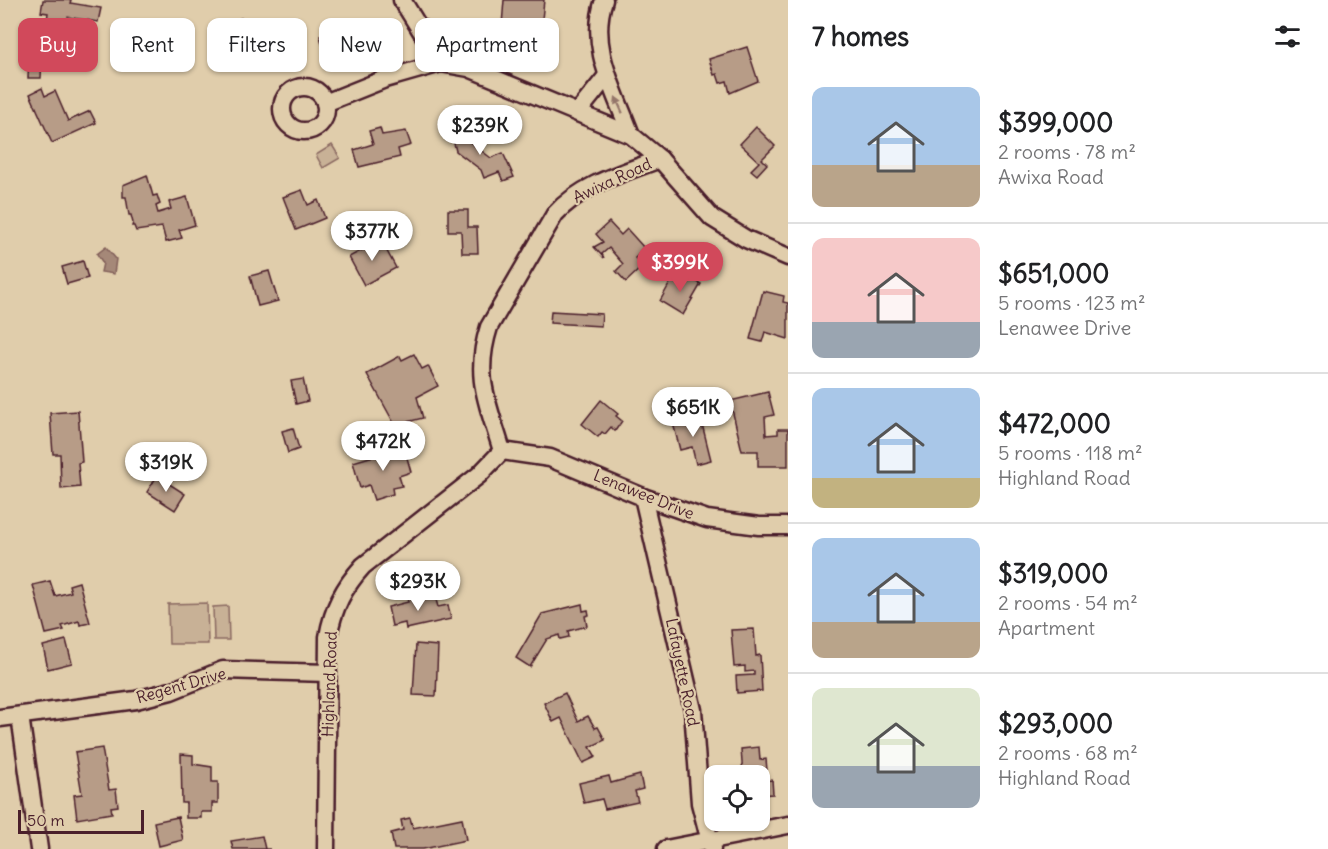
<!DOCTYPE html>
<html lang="en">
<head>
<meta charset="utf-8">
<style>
	body { margin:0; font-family:Delius,sans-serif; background:#f6f6f6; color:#202124; height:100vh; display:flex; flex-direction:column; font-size:22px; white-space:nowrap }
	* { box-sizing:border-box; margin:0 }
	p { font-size:20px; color:#757577 }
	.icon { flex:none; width:33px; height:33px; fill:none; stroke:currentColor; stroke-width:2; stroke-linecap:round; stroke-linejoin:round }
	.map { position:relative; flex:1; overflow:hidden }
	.sheet { display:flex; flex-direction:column; background:#fff; width:540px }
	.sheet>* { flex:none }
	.hud { position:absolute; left:18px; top:18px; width:570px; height:54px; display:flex; gap:12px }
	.buttons { position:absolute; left:704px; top:765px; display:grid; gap:12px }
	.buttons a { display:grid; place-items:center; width:66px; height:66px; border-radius:12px; background:#fff; box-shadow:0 2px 4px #0004; font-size:30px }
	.scale { position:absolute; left:18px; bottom:15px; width:126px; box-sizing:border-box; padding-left:6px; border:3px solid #4a1f2b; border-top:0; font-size:16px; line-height:21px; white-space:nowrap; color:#4a1f2b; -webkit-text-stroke:4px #e0cdab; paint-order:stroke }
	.price { position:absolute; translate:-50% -51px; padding:0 14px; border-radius:21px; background:#fff; color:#222; font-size:20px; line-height:39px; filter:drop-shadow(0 2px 3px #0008) }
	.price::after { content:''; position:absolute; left:50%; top:36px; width:18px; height:14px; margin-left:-9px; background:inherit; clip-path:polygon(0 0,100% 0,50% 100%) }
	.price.active { background:#d1495b; color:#fff }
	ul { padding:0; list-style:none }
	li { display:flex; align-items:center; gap:18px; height:150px; padding:0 24px }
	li+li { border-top:2px solid #e0e0e0 }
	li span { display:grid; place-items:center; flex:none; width:168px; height:120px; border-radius:12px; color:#555 }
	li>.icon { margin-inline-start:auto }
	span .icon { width:72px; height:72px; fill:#fffc; stroke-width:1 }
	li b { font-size:26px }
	h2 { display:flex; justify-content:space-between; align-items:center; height:72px; padding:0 24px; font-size:26px }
	.pill { padding:0 21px; border-radius:12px; background:#fff; box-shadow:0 2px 4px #0004; font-size:21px; line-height:54px }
	.pill.active { background:#d1495b; color:#fff }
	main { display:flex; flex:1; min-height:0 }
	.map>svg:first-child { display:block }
	.green { fill:#c8b196; stroke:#896860; stroke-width:1.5 }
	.water { fill:#a58878; stroke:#815e59; stroke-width:1.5 }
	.building { fill:#b79c87; stroke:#4a1f2b; stroke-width:1.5 }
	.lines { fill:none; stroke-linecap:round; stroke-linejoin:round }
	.minor-casing { stroke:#4a1f2b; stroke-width:21 }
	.minor { stroke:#e0cdab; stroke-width:16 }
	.oneway { fill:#95766b }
	.labels { text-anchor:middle; stroke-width:4.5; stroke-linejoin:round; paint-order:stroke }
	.street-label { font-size:16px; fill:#4a1f2b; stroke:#e0cdab }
</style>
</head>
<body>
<main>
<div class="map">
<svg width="788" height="849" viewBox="0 0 788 849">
	<rect width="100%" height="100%" fill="#e0cdab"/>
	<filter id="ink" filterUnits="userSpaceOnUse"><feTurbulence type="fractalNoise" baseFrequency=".0167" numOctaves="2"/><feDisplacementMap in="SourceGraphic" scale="12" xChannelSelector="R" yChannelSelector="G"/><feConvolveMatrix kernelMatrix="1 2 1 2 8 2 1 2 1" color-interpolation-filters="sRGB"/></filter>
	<g filter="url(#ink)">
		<g class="green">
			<polygon points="332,145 340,158 323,168 316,155"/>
			<polygon points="207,603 208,644 169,644 168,604"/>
			<polygon points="228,606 229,640 214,640 213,607"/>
		</g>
		<polygon class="water" points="106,247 116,259 114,274 101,272 103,263 97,254"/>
		<g class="building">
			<polygon points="43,0 71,0 70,3 101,8 98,22 68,17 66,30 46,27 48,13 41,12"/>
			<polygon points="504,0 544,0 541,29 502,25"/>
			<polygon points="241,18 246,31 250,30 253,38 250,40 256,56 235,65 219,27"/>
			<polygon points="362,23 369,45 347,52 346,47 325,53 320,36"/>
			<polygon points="747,47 758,81 730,93 727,81 720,83 717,74 714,75 709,59"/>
			<polygon points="29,56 42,56 41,78 28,78"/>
			<polygon points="42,88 45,96 55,91 68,121 90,111 96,123 52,143 30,94"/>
			<polygon points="462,125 466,139 491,158 503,153 514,177 503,181 499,172 484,178 481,170 456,151 450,128"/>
			<polygon points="756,127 775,146 762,159 767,164 757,175 751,170 759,162 740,144"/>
			<polygon points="380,128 382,135 406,131 411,145 398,149 400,157 359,167 354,150 373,144 369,131"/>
			<polygon points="147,175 153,196 157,195 160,204 156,206 158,213 171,209 169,202 187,197 195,225 179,230 182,238 166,242 162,227 136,231 134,226 132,226 133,223 131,215 129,215 126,197 123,197 123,185"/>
			<polygon points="302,190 308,205 318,200 325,218 296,230 283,197"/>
			<polygon points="448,210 468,210 468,227 477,227 478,253 462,253 461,231 448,231"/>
			<polygon points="609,222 621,235 627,229 645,249 635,258 643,266 626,282 616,271 623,264 609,248 602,254 604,258 594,247 603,242 596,234"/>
			<polygon points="381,240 396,268 364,285 349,257"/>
			<polygon points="83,261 88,278 67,284 62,267"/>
			<polygon points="269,271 278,301 258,306 250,276"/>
			<polygon points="675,274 684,280 686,275 701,284 683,315 660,301"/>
			<polygon points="763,291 784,296 783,302 788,303 788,339 765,332 762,342 750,339"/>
			<polygon points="551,311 602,314 601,326 550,323"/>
			<polygon points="414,354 422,369 428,366 438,386 417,397 423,418 395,425 367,374 400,356 402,360"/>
			<polygon points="303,379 308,401 296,404 291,381"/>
			<polygon points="768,392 774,415 765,417 766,435 778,434 778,429 788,429 788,466 758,466 758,451 742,451 730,401"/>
			<polygon points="601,400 618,414 616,416 622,421 615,431 611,427 605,434 602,432 598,437 582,424"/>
			<polygon points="78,411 82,462 78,463 80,487 61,489 60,454 53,454 50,413"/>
			<polygon points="700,416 711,460 696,464 692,447 680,450 673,423"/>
			<polygon points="293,428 299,449 288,453 282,431"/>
			<polygon points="404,447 411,472 399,476 402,486 392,488 393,494 374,500 369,485 360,488 353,462"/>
			<polygon points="157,476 185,494 175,510 147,492"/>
			<polygon points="50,581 55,596 71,592 69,585 79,582 90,623 80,625 79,621 62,626 64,630 46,634 33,585"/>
			<polygon points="417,594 418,600 435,596 438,607 448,605 451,619 406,629 405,623 392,626 388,607 408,602 407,596"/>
			<polygon points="582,604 583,611 588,610 589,615 585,616 587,626 568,631 569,637 560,639 559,635 547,639 530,667 516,658 542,614"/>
			<polygon points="754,629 756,656 760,655 762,691 737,693 736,676 754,675 754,671 745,672 745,666 734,667 731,630"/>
			<polygon points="66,640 72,663 48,669 43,646"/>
			<polygon points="416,644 438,646 436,696 413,695"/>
			<polygon points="565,693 578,721 588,716 595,728 598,727 605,740 590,747 596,757 583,763 561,718 553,722 544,703"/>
			<polygon points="759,747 760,760 766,759 767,770 761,770 762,781 772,780 773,794 759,795 759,776 743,776 741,749"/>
			<polygon points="102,748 109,790 116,789 118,806 111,807 112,813 77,819 74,795 82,794 75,752"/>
			<polygon points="181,754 193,755 193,764 212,767 212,782 218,782 218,803 212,803 212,812 201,812 201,818 186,818 186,803 182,803"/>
			<polygon points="640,775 643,789 635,791 638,802 605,809 602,799 584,803 579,783 609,776 611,783"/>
			<polygon points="178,817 183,840 159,846 154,822"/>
			<polygon points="410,818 413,828 462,818 466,840 423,849 394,849 391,833 403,830 401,820"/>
			<polygon points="262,836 265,849 270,849 233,849 231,841"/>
		</g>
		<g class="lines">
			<g class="minor-casing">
				<g id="minor">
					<polyline points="402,0 441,63 469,68 631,135 660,159 712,218 746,239 788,257"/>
					<path d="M604 0C588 47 615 91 631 135"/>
					<circle cx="304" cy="109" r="22"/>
					<polyline points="325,103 385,79 441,63"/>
					<polyline points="578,112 606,77"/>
					<path d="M502 451C488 403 473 377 489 327L555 214C582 184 623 173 660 159"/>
					<polyline points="502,451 550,458 643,497 707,519 759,526 788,526"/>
					<polyline points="643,497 693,710 700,803 712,849"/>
					<polyline points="20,716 39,849"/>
					<polyline points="0,718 136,700 171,691 223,670 328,673"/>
					<path d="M326 849 328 637C333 608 344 587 363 566L479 475 502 451"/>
					<polyline points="666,849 788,825"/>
				</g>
			</g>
			<use href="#minor" class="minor"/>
		</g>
		<defs><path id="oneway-solid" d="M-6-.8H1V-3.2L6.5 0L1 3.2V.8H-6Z" transform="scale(1.5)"/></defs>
		<use class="oneway" href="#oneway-solid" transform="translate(619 105) rotate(-114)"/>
	</g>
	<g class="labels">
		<g class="street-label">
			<text transform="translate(612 180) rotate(-25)" y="6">Awixa Road</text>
			<text transform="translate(644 494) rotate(22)" y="6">Lenawee Drive</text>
			<text transform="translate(683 672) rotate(78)" y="6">Lafayette Road</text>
			<text transform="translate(329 684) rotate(-88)" y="6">Highland Road</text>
			<text transform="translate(181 685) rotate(-16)" y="6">Regent Drive</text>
		</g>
	</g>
</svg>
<div class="buttons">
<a><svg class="icon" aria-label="locate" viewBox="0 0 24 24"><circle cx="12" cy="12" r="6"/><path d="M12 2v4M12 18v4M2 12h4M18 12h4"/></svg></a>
</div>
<div class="scale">50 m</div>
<b class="price" style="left:480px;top:156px">$239K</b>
<b class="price" style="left:372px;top:262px">$377K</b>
<b class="price active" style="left:680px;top:293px">$399K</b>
<b class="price" style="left:693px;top:438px">$651K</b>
<b class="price" style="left:383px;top:472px">$472K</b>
<b class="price" style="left:166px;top:493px">$319K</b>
<b class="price" style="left:418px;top:612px">$293K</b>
<div class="hud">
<a class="pill active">Buy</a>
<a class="pill">Rent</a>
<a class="pill">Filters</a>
<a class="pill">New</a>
<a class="pill">Apartment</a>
</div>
</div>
<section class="sheet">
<h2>7 homes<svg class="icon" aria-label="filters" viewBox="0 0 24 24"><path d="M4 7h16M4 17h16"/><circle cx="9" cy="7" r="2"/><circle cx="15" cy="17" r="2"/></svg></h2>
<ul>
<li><span style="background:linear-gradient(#a9c7e8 65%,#b9a48a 0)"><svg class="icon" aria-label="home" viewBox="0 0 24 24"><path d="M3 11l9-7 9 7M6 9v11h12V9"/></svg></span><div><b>$399,000</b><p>2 rooms · 78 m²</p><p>Awixa Road</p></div></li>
<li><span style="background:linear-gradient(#f6c9c9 70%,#9aa5b1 0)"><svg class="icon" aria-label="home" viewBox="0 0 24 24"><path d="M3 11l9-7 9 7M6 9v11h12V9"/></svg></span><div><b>$651,000</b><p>5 rooms · 123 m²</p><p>Lenawee Drive</p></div></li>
<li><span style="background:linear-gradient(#a9c7e8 75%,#c2b280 0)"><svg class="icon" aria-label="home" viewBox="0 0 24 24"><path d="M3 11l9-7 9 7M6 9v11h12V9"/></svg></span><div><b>$472,000</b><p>5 rooms · 118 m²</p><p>Highland Road</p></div></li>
<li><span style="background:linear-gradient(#a9c7e8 70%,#b9a48a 0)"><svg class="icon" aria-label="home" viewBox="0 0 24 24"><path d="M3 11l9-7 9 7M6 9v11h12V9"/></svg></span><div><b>$319,000</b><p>2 rooms · 54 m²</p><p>Apartment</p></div></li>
<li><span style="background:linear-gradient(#dfe7d0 65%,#9aa5b1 0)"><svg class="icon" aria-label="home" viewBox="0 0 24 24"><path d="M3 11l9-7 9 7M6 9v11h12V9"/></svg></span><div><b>$293,000</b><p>2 rooms · 68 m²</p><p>Highland Road</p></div></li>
</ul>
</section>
</main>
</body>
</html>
